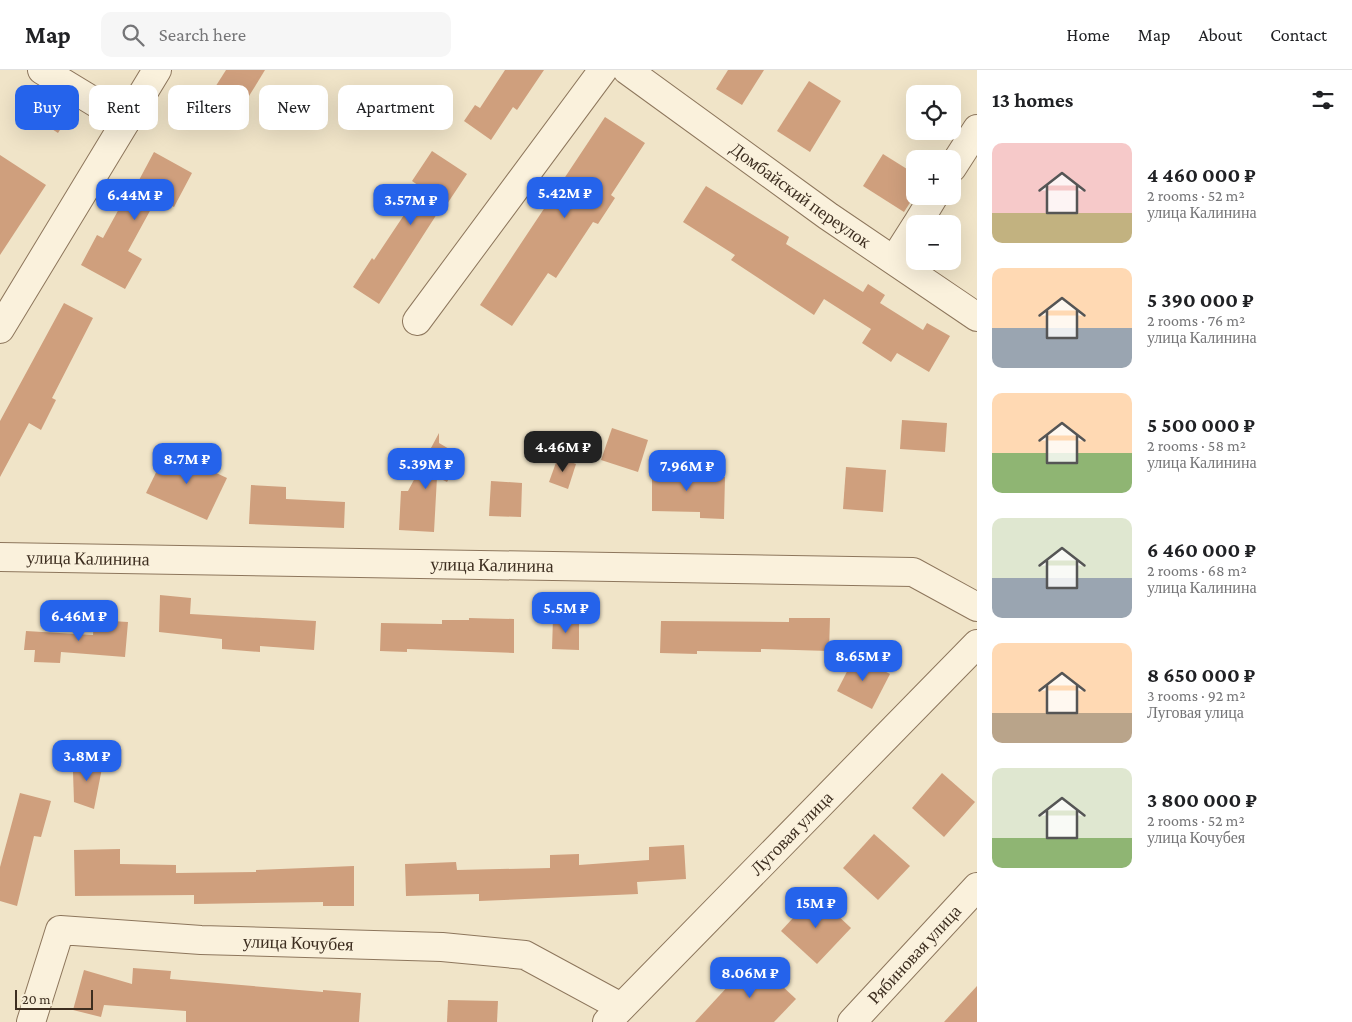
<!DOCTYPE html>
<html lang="en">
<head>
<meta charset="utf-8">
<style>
	body { margin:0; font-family:"Crimson Pro",serif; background:#f6f6f6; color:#202124; height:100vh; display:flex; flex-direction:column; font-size:19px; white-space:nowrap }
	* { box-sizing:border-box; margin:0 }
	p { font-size:16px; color:#757577 }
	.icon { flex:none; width:28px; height:28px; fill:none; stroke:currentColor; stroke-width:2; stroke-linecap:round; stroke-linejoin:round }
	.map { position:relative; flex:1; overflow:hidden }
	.sheet { display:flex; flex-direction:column; background:#fff; width:375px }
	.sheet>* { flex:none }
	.hud { position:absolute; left:15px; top:15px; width:475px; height:45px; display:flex; gap:10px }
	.fabs { position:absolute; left:906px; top:15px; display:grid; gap:10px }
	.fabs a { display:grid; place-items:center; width:55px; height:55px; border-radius:10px; background:#fff; box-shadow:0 5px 20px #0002; font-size:25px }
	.scale { position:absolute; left:15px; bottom:12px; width:78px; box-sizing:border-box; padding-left:5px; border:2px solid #3d2e20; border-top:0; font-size:14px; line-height:18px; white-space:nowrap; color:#3d2e20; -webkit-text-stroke:4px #f7eed8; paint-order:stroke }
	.price { position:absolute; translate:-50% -42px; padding:0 11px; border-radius:10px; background:#2563eb; color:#fff; font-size:16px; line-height:32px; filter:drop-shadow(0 1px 2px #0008) }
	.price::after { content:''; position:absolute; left:50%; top:30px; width:15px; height:11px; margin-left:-8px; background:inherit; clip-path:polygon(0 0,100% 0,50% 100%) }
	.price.selected { background:#222; color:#fff }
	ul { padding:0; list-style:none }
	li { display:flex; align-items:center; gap:15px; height:125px; padding:0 15px }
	li span { display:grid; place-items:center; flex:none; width:140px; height:100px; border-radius:10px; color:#555 }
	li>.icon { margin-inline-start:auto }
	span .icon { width:60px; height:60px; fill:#fffc; stroke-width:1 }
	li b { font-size:21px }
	h2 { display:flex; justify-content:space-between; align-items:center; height:60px; padding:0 15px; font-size:21px }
	.chip { padding:0 18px; border-radius:10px; background:#fff; box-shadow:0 5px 20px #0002; font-size:18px; line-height:45px }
	.chip.selected { background:#2563eb; color:#fff }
	header { display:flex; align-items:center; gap:30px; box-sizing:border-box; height:70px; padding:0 25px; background:#fff; border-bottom:1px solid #e0e0e0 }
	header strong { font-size:24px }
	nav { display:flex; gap:28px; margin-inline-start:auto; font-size:18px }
	.search { width:350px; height:45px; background:#f6f6f6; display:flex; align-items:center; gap:12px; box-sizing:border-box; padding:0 18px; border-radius:10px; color:#757577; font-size:19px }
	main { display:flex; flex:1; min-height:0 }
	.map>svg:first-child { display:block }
	.building { fill:#cf9f7d }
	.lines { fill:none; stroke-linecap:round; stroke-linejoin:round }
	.minor-casing { stroke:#8d765c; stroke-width:30 }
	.minor { stroke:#faf1dc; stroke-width:28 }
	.labels { text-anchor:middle; stroke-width:4; stroke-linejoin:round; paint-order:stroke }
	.street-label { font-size:18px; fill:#3d2e20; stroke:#f7eed8 }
</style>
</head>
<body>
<header>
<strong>Map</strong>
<div class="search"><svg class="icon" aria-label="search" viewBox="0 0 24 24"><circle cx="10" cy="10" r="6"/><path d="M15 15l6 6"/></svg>Search here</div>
<nav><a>Home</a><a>Map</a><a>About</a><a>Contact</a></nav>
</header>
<main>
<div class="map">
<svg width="977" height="952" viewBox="0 0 977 952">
	<rect width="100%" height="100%" fill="#f0e4c8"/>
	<g class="building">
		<polygon points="226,0 265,0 241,39 212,22"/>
		<polygon points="505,0 544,0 517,40 513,37 491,70 464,51 475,35 480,38"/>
		<polygon points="728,0 764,0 742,35 716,19"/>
		<polygon points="809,11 841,31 810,82 777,61"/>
		<polygon points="36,15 74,38 58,63 20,38"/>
		<polygon points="605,47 645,73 611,125 615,128 598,154 593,152 556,208 548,203 512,256 480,235"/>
		<polygon points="432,81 467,104 447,134 444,133 379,234 353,217 372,188 374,190 422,118 412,111"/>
		<polygon points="154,82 192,103 174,137 157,128 128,181 142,189 125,219 81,195 97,165 103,168 126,126 130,127"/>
		<polygon points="883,84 915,104 915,125 904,142 863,116"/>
		<polygon points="0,85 46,115 0,185"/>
		<polygon points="706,116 789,167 786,174 863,222 868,214 885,225 880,233 923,260 927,253 950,266 929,302 897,283 891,292 862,273 871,259 824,229 814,245 731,190 735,185 683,152"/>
		<polygon points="64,233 93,248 52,328 56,330 41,360 29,353 0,407 0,351"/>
		<polygon points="902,350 947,353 945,382 900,379"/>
		<polygon points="612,358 648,370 638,402 601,390"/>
		<polygon points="439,363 439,373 461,386 447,412 437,407 434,462 399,460 401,421 408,421"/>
		<polygon points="167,380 227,408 207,450 146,423"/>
		<polygon points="558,387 576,394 568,419 549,412"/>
		<polygon points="652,393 686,394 686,406 725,407 724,449 700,448 700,442 652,441"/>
		<polygon points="846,397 886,400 883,442 843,439"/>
		<polygon points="491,411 522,413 521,447 489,446"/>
		<polygon points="251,415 286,417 286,429 345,432 344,458 249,454"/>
		<polygon points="160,525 191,528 190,544 316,551 314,580 260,576 260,582 222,579 222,569 159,562"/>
		<polygon points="469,548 514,549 514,583 407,579 407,582 380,581 381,553 442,554 442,550 469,550"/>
		<polygon points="553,548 579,549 579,580 552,579"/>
		<polygon points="789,548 830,548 829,581 761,579 761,582 697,581 697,584 660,583 661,551 789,552"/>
		<polygon points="94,550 128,552 125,587 61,582 60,593 34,592 35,580 24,580 26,561 93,565"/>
		<polygon points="855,586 890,604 872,639 837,621"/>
		<polygon points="77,689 103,693 94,739 74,732 73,702"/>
		<polygon points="942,703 975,732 944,767 912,738"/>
		<polygon points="20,723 51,731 41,767 34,766 17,836 0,831 0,797"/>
		<polygon points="874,764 910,796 878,830 843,798"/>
		<polygon points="684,775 686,809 637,812 638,824 479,831 479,824 406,826 405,794 456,792 457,800 550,798 550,785 579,784 579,795 649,790 649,777"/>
		<polygon points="120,779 120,794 176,795 176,803 256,802 256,800 354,796 354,836 323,836 323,832 194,834 194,825 75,826 74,780"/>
		<polygon points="815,824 851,858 817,894 781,861"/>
		<polygon points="753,889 796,929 774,952 695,952"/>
		<polygon points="133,898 171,901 170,909 323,922 323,920 361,923 359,952 186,952 186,941 104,935 101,947 73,940 84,900 132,914"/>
		<polygon points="977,916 977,952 944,952"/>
		<polygon points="448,930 498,931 497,952 447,952"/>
	</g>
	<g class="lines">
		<g class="minor-casing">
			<g id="minor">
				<polyline points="42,0 126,51"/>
				<path id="s1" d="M627 0 828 146 977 247"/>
				<polyline points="952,98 977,59"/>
				<polyline points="917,154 934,126"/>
				<polyline points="894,190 915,157"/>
				<polyline points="417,251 603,0"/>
				<polyline points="0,259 157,0"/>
				<path id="s2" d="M0 487 913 502 977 537"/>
				<path id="s3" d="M31 952 60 860 201 870 442 877 525 885 621 937"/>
				<path id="s4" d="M607 952 977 574"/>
				<path id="s5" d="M852 952 977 817"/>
			</g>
		</g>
		<use href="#minor" class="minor"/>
	</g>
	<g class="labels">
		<g class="street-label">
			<text dy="6" stroke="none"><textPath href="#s1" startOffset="214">Домбайский переулок</textPath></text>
			<text dy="6" stroke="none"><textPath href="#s2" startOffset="88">улица Калинина</textPath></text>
			<text dy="6" stroke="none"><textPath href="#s2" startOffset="492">улица Калинина</textPath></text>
			<text dy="6" stroke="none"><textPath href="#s4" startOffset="264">Луговая улица</textPath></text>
			<text dy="6" stroke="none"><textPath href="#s3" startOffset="335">улица Кочубея</textPath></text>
			<text dy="6" stroke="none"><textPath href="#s5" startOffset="92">Рябиновая улица</textPath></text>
		</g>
	</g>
</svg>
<div class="fabs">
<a><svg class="icon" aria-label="locate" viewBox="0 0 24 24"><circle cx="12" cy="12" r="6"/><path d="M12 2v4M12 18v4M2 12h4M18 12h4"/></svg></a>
<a>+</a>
<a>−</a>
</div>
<div class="scale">20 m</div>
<b class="price" style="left:565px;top:149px">5.42M ₽</b>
<b class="price" style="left:135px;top:151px">6.44M ₽</b>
<b class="price" style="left:411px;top:156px">3.57M ₽</b>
<b class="price selected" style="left:563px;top:403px">4.46M ₽</b>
<b class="price" style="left:187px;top:415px">8.7M ₽</b>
<b class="price" style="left:426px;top:420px">5.39M ₽</b>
<b class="price" style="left:687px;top:422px">7.96M ₽</b>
<b class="price" style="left:566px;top:564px">5.5M ₽</b>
<b class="price" style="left:79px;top:572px">6.46M ₽</b>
<b class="price" style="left:863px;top:612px">8.65M ₽</b>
<b class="price" style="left:87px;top:712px">3.8M ₽</b>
<b class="price" style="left:816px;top:859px">15M ₽</b>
<b class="price" style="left:750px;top:929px">8.06M ₽</b>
<div class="hud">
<a class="chip selected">Buy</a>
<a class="chip">Rent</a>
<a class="chip">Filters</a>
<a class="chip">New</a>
<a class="chip">Apartment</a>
</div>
</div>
<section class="sheet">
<h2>13 homes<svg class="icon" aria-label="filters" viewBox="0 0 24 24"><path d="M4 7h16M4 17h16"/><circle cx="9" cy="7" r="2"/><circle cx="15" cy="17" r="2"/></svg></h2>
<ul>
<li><span style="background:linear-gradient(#f6c9c9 70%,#c2b280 0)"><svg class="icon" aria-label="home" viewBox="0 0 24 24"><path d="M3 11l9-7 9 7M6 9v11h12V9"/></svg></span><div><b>4 460 000 ₽</b><p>2 rooms · 52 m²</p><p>улица Калинина</p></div></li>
<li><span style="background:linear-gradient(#ffd9b3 60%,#9aa5b1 0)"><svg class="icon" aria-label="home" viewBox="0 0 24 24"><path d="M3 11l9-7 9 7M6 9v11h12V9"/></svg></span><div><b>5 390 000 ₽</b><p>2 rooms · 76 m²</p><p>улица Калинина</p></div></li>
<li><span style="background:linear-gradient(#ffd9b3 60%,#8fb573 0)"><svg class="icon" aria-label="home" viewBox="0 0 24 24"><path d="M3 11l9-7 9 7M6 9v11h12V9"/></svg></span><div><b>5 500 000 ₽</b><p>2 rooms · 58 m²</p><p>улица Калинина</p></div></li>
<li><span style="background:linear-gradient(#dfe7d0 60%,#9aa5b1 0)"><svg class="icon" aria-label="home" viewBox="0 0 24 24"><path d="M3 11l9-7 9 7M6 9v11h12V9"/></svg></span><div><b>6 460 000 ₽</b><p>2 rooms · 68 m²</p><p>улица Калинина</p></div></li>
<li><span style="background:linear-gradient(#ffd9b3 70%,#b9a48a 0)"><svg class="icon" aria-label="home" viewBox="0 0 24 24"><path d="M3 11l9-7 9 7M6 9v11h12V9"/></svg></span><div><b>8 650 000 ₽</b><p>3 rooms · 92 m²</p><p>Луговая улица</p></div></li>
<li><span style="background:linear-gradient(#dfe7d0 70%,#8fb573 0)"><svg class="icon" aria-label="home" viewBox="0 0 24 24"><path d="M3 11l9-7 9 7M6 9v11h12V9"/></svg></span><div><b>3 800 000 ₽</b><p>2 rooms · 52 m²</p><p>улица Кочубея</p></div></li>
</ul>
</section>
</main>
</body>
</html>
